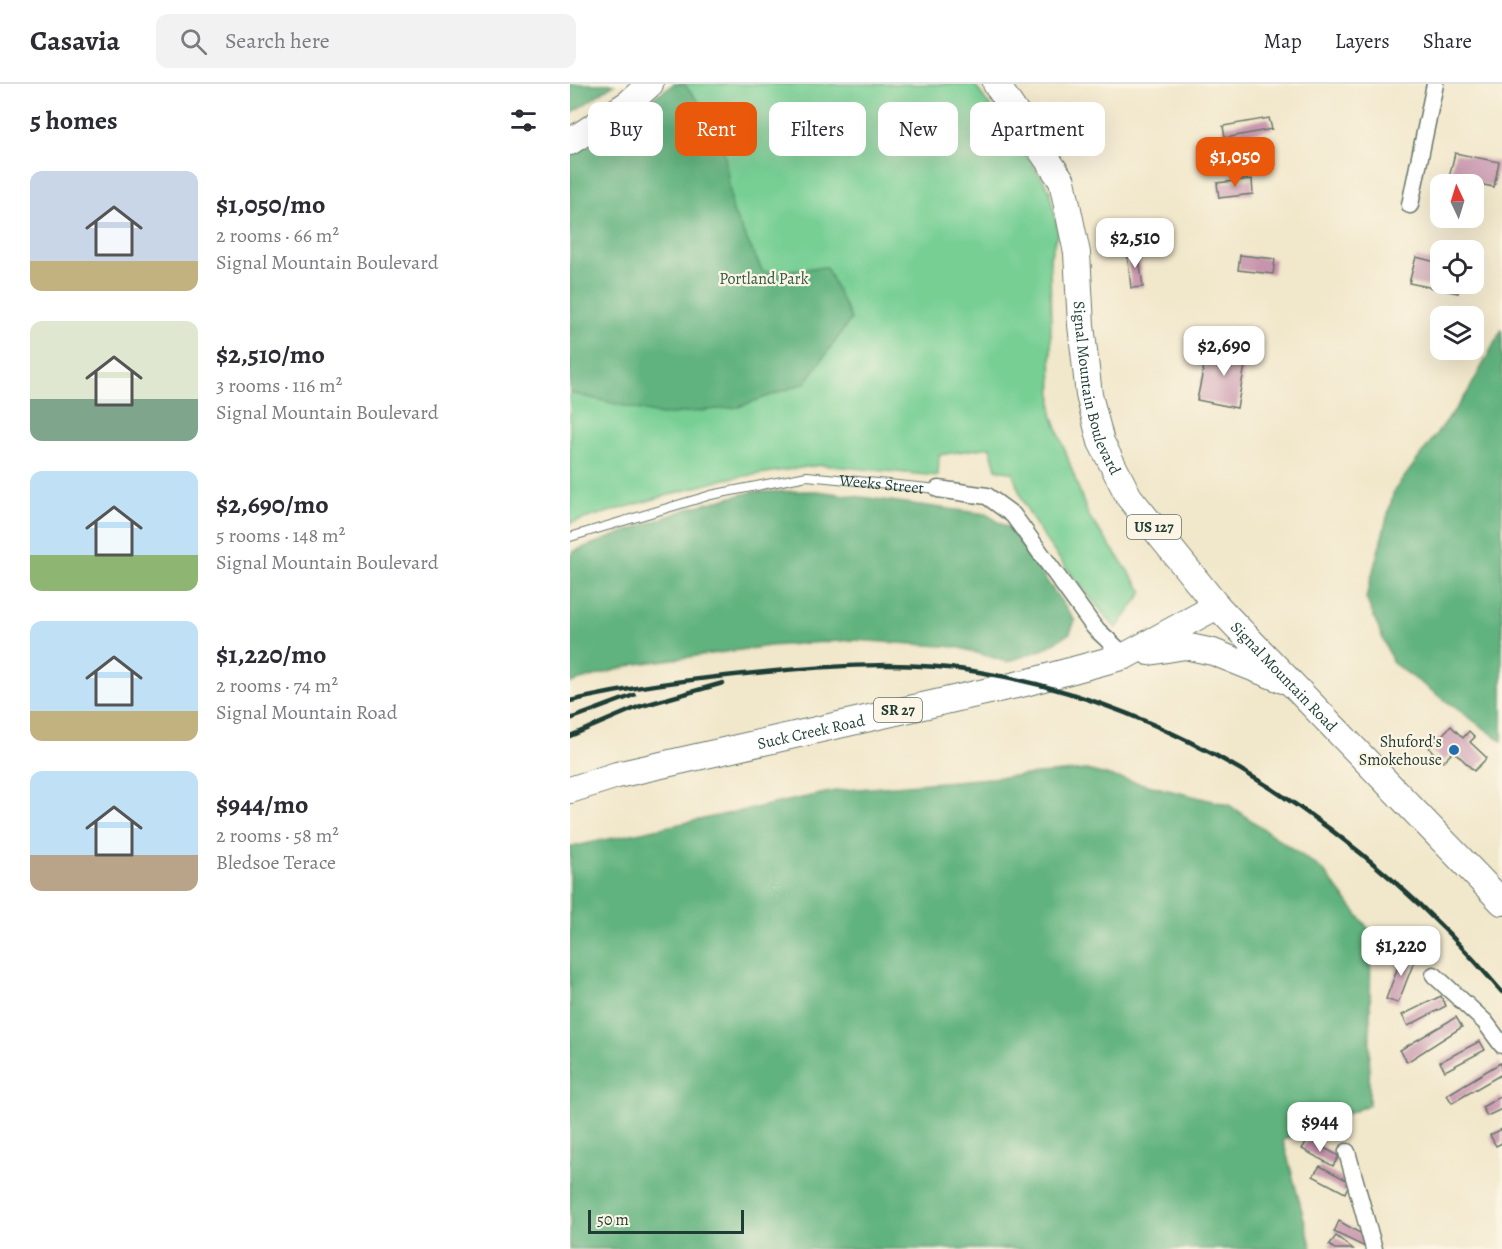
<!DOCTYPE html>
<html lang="en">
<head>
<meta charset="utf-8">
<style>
	body { margin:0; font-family:Alegreya,serif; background:#f2f2f3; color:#2b2b33; height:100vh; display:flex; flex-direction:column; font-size:22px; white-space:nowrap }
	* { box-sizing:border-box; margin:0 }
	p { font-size:20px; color:#7c7c81 }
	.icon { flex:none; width:33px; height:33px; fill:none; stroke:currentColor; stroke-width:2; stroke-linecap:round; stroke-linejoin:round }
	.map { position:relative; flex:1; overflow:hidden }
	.drawer { display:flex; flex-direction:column; background:#fff; width:570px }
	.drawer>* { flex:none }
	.banner { position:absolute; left:18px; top:18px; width:570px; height:54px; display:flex; gap:12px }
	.needle { width:39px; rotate:356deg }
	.tools { position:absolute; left:860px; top:90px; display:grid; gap:12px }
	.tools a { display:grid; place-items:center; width:54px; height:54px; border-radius:12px; background:#fff; box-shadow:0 6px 24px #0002; font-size:30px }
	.scale { position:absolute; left:18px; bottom:15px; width:156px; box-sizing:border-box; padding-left:6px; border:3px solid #1f3d34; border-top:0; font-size:16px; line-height:21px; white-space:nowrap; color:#1f3d34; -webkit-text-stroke:4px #fcf5e5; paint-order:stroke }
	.price { position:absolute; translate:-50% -51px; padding:0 14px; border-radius:12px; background:#fff; color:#222; font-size:20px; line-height:39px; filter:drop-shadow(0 2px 3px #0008) }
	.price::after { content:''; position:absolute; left:50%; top:36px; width:18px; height:14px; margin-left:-9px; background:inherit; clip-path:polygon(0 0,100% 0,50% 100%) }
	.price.selected { background:#ea580c; color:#fff }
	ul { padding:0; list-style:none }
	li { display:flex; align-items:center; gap:18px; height:150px; padding:0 30px }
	li span { display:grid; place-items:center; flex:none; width:168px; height:120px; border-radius:12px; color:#555 }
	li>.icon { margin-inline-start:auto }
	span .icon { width:72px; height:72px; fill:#fffc; stroke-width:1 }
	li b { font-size:26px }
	h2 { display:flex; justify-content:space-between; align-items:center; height:72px; padding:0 30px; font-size:26px }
	.pill { padding:0 21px; border-radius:12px; background:#fff; box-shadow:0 6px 24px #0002; font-size:21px; line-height:54px }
	.pill.selected { background:#ea580c; color:#fff }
	header { display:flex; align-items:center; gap:36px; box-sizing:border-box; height:84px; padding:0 30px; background:#fff; border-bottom:2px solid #e1e1e2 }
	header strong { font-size:28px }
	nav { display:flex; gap:33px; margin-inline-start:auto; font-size:21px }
	.search { width:420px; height:54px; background:#f2f2f3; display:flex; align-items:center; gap:15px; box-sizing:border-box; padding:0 21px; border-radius:12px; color:#7c7c81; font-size:22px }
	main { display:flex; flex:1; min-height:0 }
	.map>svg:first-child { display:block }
	.green { fill:#77cf94; stroke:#4b8664; stroke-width:1.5 }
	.forest { fill:#61b27e; stroke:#407859; stroke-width:1.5 }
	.building { fill:#c794ad }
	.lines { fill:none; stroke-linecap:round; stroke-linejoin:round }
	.lane-casing { stroke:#687869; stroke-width:10 }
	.street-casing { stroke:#687869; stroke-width:19 }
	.primary-casing { stroke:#687869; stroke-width:28 }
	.lane { stroke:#fff; stroke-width:8 }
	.street { stroke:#fff; stroke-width:16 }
	.primary { stroke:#fff; stroke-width:26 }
	.rail { stroke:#1f3d34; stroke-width:4.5 }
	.poi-dot { fill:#1f6fb2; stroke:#fcf5e5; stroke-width:2 }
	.labels { text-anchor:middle; stroke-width:4.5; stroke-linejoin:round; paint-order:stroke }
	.shield { fill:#fcf5e5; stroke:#617469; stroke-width:1.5 }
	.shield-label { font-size:15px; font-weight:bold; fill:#1f3d34 }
	.park-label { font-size:16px; fill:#315a47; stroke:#fcf5e5 }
	.street-label { font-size:16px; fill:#1f3d34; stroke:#fcf5e5 }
	.poi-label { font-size:16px; fill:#1f3d34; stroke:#fcf5e5; text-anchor:end }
</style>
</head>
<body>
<header>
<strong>Casavia</strong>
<div class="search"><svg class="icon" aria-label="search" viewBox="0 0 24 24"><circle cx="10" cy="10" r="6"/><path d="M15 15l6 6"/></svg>Search here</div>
<nav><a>Map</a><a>Layers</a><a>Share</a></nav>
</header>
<main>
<section class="drawer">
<h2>5 homes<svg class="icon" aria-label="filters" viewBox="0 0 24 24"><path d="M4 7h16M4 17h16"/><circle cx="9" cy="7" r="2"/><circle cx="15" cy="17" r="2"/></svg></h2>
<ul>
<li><span style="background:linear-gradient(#c9d6e8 75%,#c2b280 0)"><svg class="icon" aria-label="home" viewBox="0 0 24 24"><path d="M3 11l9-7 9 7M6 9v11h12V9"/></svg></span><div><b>$1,050/mo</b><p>2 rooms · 66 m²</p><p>Signal Mountain Boulevard</p></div></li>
<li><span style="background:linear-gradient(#dfe7d0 65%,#7fa58c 0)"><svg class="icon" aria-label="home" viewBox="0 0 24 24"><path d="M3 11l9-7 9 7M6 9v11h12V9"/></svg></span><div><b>$2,510/mo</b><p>3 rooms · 116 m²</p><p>Signal Mountain Boulevard</p></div></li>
<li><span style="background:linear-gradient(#bfe0f5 70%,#8fb573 0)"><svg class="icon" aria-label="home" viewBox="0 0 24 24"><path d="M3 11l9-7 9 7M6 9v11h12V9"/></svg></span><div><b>$2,690/mo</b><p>5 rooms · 148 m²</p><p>Signal Mountain Boulevard</p></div></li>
<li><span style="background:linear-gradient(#bfe0f5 75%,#c2b280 0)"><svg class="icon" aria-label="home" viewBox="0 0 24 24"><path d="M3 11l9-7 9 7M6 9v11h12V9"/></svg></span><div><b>$1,220/mo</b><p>2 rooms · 74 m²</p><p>Signal Mountain Road</p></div></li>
<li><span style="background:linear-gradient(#bfe0f5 70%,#b9a48a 0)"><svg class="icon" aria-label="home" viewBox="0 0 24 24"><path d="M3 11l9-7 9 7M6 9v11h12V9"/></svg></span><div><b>$944/mo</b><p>2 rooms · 58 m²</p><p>Bledsoe Terace</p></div></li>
</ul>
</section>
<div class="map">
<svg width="932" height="1165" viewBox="0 0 932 1165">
	<rect width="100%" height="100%" fill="#fcf5e5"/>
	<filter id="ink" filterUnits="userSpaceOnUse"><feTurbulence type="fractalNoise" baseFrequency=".0167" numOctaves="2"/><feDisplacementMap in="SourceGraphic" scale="12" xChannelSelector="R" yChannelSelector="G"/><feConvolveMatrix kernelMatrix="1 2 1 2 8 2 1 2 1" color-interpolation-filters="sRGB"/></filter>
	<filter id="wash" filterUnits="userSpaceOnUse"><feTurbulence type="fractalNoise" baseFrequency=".008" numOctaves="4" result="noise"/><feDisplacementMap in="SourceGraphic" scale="24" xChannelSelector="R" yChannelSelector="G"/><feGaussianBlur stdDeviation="1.35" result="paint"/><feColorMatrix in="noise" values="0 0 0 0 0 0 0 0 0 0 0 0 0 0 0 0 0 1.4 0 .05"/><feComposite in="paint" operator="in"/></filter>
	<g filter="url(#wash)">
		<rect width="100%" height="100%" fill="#f1e7cb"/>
		<path class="green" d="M104 0H404L479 104 488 147 480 174 482 330 518 431 573 508 546 545C510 499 457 445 443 389L426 385 420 363 369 371 368 392 251 381 155 395 0 439V69Z"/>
		<g class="forest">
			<polygon points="0,0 44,0 0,30"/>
			<polygon points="104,0 114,0 151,46 163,128 193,188 256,183 281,235 235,299 168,323 92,331 0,309 0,69"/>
			<polygon points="932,245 932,657 823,579 796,514 824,407 898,308"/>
			<polygon points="247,407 416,430 440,445 505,537 500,549 474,565 437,578 387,563 284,556 200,562 67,580 0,599 0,472 4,467 123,423 182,408"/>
			<polygon points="516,686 659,721 753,786 801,848 799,1021 713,1056 742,1165 0,1165 0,763 265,707"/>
		</g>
		<g id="blocks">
			<g class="building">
				<polygon points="699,34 702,45 655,54 653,42"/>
				<polygon points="885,69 929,78 924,103 879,94"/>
				<polygon points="682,95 683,110 649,114 647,99"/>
				<polygon points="568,166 573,203 561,204 557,167"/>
				<polygon points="670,171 705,175 703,190 668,186"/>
				<polygon points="846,173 870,179 870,200 890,200 888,209 839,199"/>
				<polygon points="647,260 678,266 667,324 627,316 635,277 644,279"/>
				<polygon points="881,642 893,654 899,647 905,653 900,658 917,674 904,687 884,667 873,678 859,664"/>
				<polygon points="834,867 847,870 828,919 816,915"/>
				<polygon points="871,912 876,922 838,942 832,931"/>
				<polygon points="886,933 892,943 837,978 830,966"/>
				<polygon points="910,957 915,966 875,987 870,978"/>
				<polygon points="930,979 932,990 882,1019 877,1011"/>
				<polygon points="932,1012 932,1025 917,1032 912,1023"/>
				<polygon points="932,1045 932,1059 926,1062 920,1051"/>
				<polygon points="738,1055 769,1072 763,1082 732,1065"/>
				<polygon points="750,1082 780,1098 775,1109 743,1092"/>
				<polygon points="769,1137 802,1156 799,1165 764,1148"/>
				<polygon points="766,1152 783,1165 765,1165 759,1161"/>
			</g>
		</g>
	</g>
	<g filter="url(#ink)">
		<use href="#blocks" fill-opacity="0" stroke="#687869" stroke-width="1.5"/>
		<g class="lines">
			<g class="lane-casing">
				<g id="lane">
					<path id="s1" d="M0 453 141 411 237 392 368 405"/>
				</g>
			</g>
			<g class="street-casing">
				<g id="street">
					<polyline points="840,121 865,0"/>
					<polyline points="368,405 417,412 443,431 524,543 555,572"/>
					<polyline points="864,891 915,938 932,961"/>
					<polyline points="777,1068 804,1165"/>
				</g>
			</g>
			<g class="primary-casing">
				<g id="primary">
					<path id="s2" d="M426 0 492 97 507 169 511 241 519 311 531 358 559 413 647 522 932 818"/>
					<polyline points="0,58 59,19 80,0"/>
					<polyline points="579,568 615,562 643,568 713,596"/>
					<path id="s3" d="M0 706 47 691 455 599 555 572 647 522"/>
				</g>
			</g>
			<use href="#lane" class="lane"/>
			<use href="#street" class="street"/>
			<use href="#primary" class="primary"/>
			<g class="rail">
				<path d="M0 617C67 601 137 593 206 587 273 581 342 577 409 588 614 622 800 752 932 908"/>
				<polyline points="0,635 64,611"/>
				<polyline points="0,652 68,623 153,599"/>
			</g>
		</g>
	</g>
	<circle class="poi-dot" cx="884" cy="666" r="6"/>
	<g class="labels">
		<g class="shield">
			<rect x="557" y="431" width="54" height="24" rx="4.5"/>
			<rect x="304" y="614" width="48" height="24" rx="4.5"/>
		</g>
		<g class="shield-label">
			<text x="584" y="448">US 127</text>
			<text x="328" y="631">SR 27</text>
		</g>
		<g class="park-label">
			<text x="194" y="200">Portland Park</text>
		</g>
		<g class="street-label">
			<text dy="6" stroke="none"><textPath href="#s2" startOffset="328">Signal Mountain Boulevard</textPath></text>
			<text dy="6" stroke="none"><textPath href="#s1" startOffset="320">Weeks Street</textPath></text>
			<text dy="6" stroke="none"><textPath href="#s2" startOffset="681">Signal Mountain Road</textPath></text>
			<text dy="6" stroke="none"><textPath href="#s3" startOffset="248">Suck Creek Road</textPath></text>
		</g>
		<g class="poi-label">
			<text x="872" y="663">Shuford's<tspan x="872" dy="18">Smokehouse</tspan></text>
		</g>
	</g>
</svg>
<div class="tools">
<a><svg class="needle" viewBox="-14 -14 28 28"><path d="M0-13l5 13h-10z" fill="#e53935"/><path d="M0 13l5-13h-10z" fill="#7c7c81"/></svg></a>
<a><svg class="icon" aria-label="locate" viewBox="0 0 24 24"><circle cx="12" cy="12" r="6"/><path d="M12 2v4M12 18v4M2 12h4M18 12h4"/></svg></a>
<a><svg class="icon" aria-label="layers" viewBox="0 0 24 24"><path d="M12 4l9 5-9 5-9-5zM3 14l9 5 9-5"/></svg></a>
</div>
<div class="scale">50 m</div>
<b class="price selected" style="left:665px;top:104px">$1,050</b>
<b class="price" style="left:565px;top:185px">$2,510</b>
<b class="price" style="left:654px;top:293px">$2,690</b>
<b class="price" style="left:831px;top:893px">$1,220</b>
<b class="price" style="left:750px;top:1069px">$944</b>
<div class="banner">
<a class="pill">Buy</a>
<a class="pill selected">Rent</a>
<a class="pill">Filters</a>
<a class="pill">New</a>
<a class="pill">Apartment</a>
</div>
</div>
</main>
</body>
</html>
